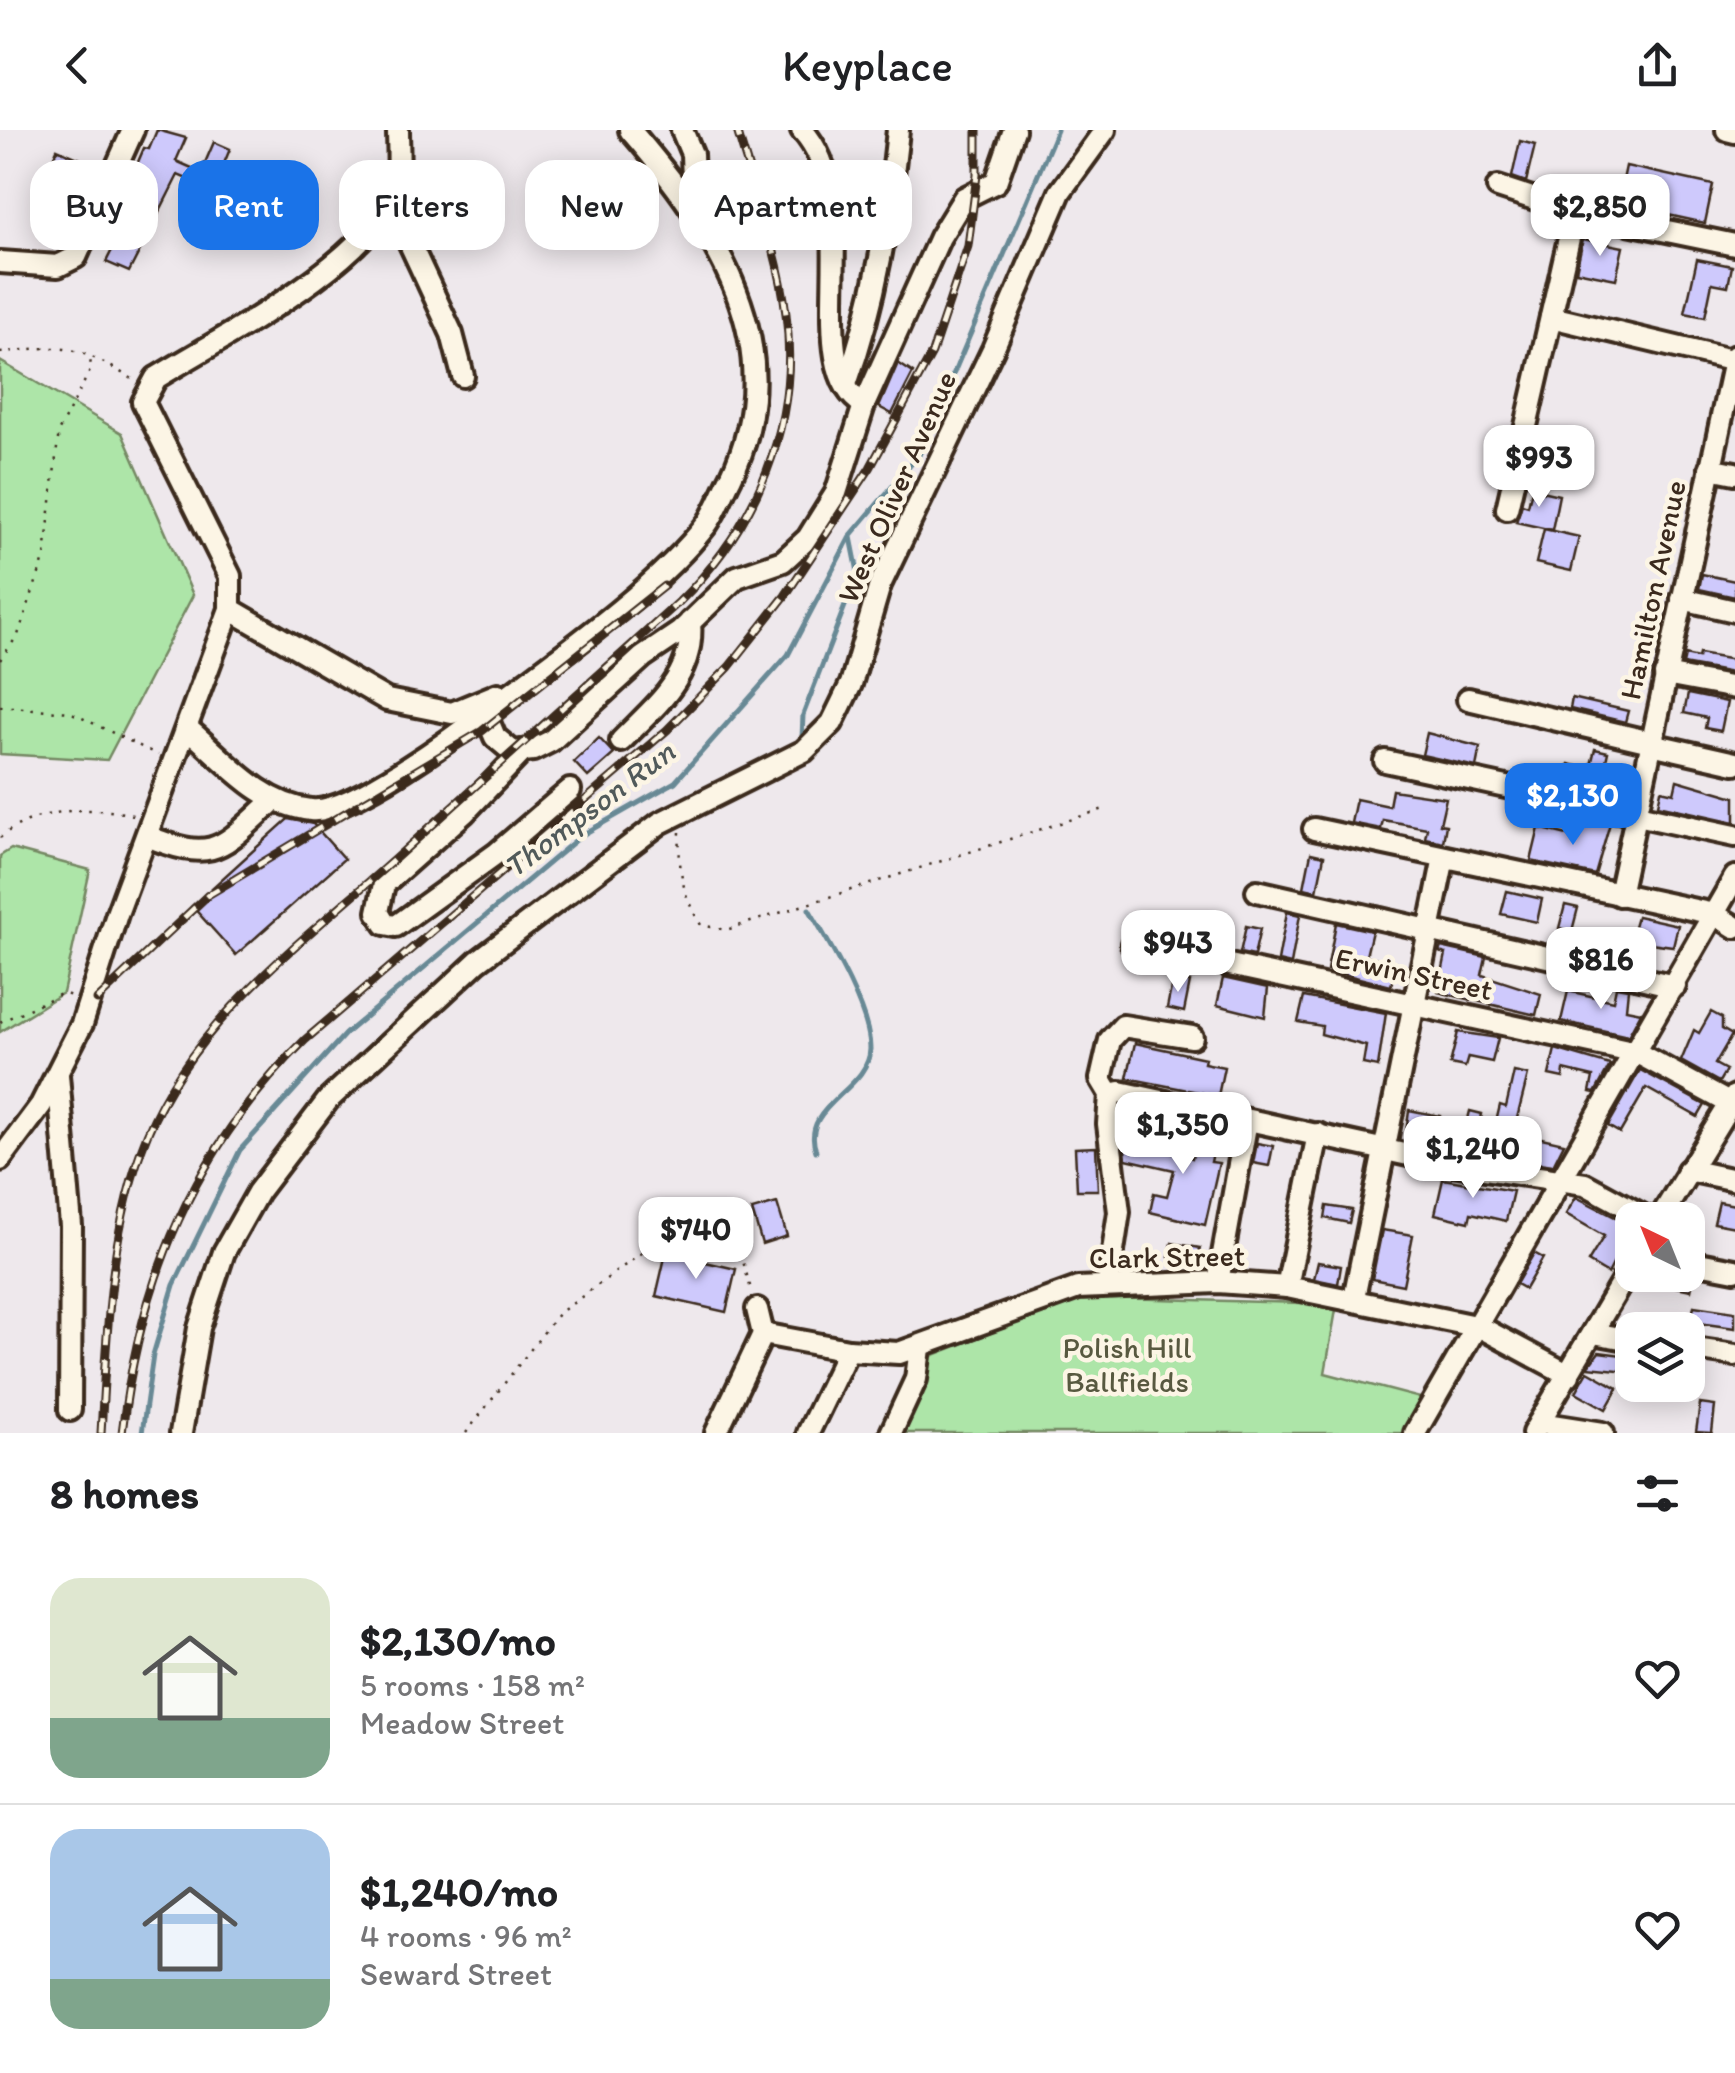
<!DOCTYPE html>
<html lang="en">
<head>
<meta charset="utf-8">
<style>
	body { margin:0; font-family:Itim,sans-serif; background:#f2f2f2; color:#202124; height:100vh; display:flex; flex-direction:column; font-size:38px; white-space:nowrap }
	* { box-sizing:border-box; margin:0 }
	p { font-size:32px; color:#757577 }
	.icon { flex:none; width:55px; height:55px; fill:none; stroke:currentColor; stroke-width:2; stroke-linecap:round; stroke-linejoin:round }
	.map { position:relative; height:1303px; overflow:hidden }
	.sheet { display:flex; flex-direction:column; background:#fff; flex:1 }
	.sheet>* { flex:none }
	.banner { position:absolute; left:30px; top:30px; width:1000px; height:90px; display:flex; gap:20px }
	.needle { width:65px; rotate:317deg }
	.buttons { position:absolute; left:1615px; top:1072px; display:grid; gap:20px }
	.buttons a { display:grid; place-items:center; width:90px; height:90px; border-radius:20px; background:#fff; box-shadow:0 5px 25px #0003; font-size:50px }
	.price { position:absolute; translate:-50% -85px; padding:0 22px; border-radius:20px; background:#fff; color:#222; font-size:32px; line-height:65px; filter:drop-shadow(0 2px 5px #0008) }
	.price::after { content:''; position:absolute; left:50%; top:60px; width:30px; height:22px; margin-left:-15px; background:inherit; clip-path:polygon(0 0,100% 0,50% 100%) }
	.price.selected { background:#1a73e8; color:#fff }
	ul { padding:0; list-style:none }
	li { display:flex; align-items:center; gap:30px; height:250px; padding:0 50px }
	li+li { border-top:2px solid #e0e0e0 }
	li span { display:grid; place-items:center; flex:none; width:280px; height:200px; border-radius:30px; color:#555 }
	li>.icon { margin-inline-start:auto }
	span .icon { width:120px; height:120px; fill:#fffc; stroke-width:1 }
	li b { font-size:42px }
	h2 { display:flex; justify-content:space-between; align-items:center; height:120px; padding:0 50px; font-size:42px }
	.pill { padding:0 35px; border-radius:30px; background:#fff; box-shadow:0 5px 25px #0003; font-size:35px; line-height:90px }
	.pill.selected { background:#1a73e8; color:#fff }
	header { display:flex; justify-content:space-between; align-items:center; height:130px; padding:0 50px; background:#fff; font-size:45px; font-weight:600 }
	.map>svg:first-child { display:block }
	.green { fill:#ade5a8; stroke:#748863; stroke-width:2.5 }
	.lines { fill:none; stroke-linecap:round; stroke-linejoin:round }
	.stream { stroke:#678995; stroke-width:5 }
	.building { fill:#cec9fc; stroke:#3b2a1e; stroke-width:2.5 }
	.minor-casing { stroke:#3b2a1e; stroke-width:28 }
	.path { stroke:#3b2a1e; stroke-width:2.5; stroke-dasharray:2.5 8; stroke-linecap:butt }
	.minor { stroke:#fcf5e5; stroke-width:20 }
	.rail-casing { stroke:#3b2a1e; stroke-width:9 }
	.rail { stroke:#fcf5e5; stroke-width:5; stroke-dasharray:15; stroke-linecap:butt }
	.labels { text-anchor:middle; stroke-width:9; stroke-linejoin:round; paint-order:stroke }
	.street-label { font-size:30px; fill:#3b2a1e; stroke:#fcf5e5 }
	.park-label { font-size:30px; fill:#585940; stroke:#fcf5e5 }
	.water-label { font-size:32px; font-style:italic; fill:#515a5a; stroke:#fcf5e5 }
</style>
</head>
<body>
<header><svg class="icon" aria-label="back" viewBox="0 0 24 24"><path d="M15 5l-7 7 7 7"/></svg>Keyplace<svg class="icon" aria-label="share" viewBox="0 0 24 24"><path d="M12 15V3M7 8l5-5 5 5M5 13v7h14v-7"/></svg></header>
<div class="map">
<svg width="1735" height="1303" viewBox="0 0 1735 1303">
	<rect width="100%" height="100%" fill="#eee8ec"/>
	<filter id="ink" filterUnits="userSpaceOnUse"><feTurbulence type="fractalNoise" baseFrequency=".01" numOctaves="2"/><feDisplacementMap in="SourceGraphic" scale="20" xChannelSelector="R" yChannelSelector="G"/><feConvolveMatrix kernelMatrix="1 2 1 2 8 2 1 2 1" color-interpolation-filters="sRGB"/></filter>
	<g filter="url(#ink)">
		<g class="green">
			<polygon points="0,231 122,303 193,465 107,630 0,624"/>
			<polygon points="11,719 90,740 63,863 0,902 0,726"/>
			<polygon points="1083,1167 1337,1174 1325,1243 1424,1269 1405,1303 898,1303 931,1226"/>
		</g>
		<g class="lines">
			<g class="stream">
				<polyline points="802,608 803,585 858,442 851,407"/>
				<path d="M809 779C829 813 870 880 870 919 869 960 799 976 816 1021"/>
				<polyline points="142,1303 153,1225 174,1155 240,1020 345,904 582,705 675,652 788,525 851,405 919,325 1057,0"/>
			</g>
		</g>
		<g class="building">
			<polygon points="157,0 186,8 176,31 201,42 214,12 230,19 213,60 178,45 129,142 106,132 122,100 111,95 144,18 149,19"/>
			<polygon points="1520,11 1535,15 1526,52 1512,47"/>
			<polygon points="57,19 94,35 75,80 37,64"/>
			<circle cx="591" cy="52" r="17"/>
			<polygon points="1626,36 1713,55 1705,93 1618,74"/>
			<polygon points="1583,109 1623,117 1616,149 1576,141"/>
			<polygon points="1697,129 1732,136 1728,156 1712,153 1705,187 1685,183"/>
			<polygon points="898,233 913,243 892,284 879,277"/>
			<polygon points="1532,359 1559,365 1552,400 1516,392 1522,374 1528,376"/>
			<polygon points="1544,399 1579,407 1571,441 1536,433"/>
			<polygon points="1702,444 1735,451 1735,467 1699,459"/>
			<polygon points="1699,524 1734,530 1732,543 1683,534 1685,525 1698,528"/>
			<polygon points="1688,564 1727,572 1721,601 1705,598 1707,588 1684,583"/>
			<polygon points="1572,568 1628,581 1625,592 1570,579"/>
			<polygon points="1427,603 1480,617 1476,637 1422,625"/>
			<polygon points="599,608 614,624 588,647 574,632"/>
			<polygon points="1595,619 1608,622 1599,662 1564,655 1569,634 1590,639"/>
			<polygon points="1677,650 1735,667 1735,692 1658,675 1661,660 1674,663"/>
			<polygon points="1392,660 1446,668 1440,694 1446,695 1443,712 1425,708 1427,698 1383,690 1381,699 1351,693 1356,669 1389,676"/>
			<polygon points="1583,688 1610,693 1595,745 1531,731 1539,698 1579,708"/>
			<polygon points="288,689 313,694 344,729 236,825 192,776"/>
			<polygon points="1311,723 1324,726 1317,761 1304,758"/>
			<polygon points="1507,761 1542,769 1537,792 1501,784"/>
			<polygon points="1565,775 1578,778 1572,801 1559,798"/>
			<polygon points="1287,782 1300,785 1291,834 1278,831"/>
			<polygon points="1637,786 1678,795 1673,816 1642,812 1641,820 1628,817"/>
			<polygon points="1336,793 1372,801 1366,826 1396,832 1391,856 1327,840"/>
			<polygon points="1246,796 1260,799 1254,826 1240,823"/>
			<polygon points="1441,817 1486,827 1482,845 1541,864 1536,885 1438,862 1446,824 1439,822"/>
			<polygon points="1173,848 1190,852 1184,882 1167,878"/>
			<polygon points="1223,848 1268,858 1265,887 1217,875"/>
			<polygon points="1616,857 1628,859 1626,879 1641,882 1628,906 1561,891 1568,861 1613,871"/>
			<polygon points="1304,867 1386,883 1378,937 1363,934 1366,916 1321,904 1322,896 1298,892"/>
			<polygon points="1711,882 1722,888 1722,899 1732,905 1715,934 1726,940 1719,952 1681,931 1694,900 1699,903"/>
			<polygon points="1458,902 1498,908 1492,932 1468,927 1465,937 1450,934"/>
			<polygon points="1135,913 1205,928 1204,933 1224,937 1218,966 1127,948"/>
			<polygon points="1555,919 1610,935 1595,963 1590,962 1593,947 1564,940 1563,948 1549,945"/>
			<polygon points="1640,940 1705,975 1698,987 1646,958 1620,1003 1608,996"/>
			<polygon points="1514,942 1528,945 1515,996 1496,992 1500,975 1506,977"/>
			<polygon points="1409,980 1440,986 1440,1015 1405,1009"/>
			<polygon points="1470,981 1482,984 1474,1020 1461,1017"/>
			<polygon points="1199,995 1218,1000 1211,1032 1219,1033 1205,1095 1150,1082 1154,1063 1167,1066 1174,1040 1126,1029 1124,1011 1192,1028"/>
			<polygon points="1517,998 1529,1000 1528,1005 1564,1013 1553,1035 1510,1029"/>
			<polygon points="1257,1013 1273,1016 1269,1036 1253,1033"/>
			<polygon points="1096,1017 1098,1060 1077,1060 1075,1018"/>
			<polygon points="1443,1049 1513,1061 1506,1091 1471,1083 1469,1092 1435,1084"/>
			<polygon points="1576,1067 1632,1096 1608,1144 1588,1132 1604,1106 1566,1084"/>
			<polygon points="1719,1072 1735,1075 1735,1097 1714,1093"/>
			<polygon points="777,1073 787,1106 762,1114 752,1080"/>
			<polygon points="1327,1076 1352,1080 1349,1093 1325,1088"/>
			<polygon points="1382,1100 1413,1105 1403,1155 1372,1149"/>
			<polygon points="1172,1113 1200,1118 1197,1132 1169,1127"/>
			<polygon points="666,1123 736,1139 726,1182 656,1166"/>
			<polygon points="1534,1123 1543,1128 1525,1159 1516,1154"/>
			<polygon points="1318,1132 1341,1136 1338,1154 1314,1149"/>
			<polygon points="1648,1145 1694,1147 1691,1160 1647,1151"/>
			<polygon points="1694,1176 1735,1182 1735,1198 1691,1192"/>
			<polygon points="1599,1222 1630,1226 1628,1241 1588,1237"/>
			<polygon points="1588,1241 1618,1258 1606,1279 1576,1262"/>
			<polygon points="1700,1274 1715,1276 1712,1303 1696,1302"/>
		</g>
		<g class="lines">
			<g class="minor-casing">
				<g id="minor">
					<polyline points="682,0 692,24 694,78"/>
					<path d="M802 0C869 73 798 237 864 275"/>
					<polyline points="1727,0 1735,2"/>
					<polyline points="1498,57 1575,82 1735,115"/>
					<polyline points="390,71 452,204 463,246"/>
					<polyline points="0,132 58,136 76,127 133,0"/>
					<polyline points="1551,187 1735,231"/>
					<path d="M846 254C876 171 889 88 898 0"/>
					<polyline points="1710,338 1735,343"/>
					<polyline points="1507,379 1575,82"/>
					<polyline points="1682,469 1735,481"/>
					<polyline points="230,479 387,570 452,583 498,564"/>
					<polyline points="1665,545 1735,558"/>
					<polyline points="1468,569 1651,612"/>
					<polyline points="485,583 495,607 513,622 533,620 551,611 643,527 680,502 737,447 783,431 808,408 836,363 864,275 940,107 964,68 996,52 1014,0"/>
					<path d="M187 598C225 630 261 675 311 680 349 685 461 602 494 576 558 528 660 456 707 394 717 380 723 362 731 347 794 217 715 98 630 0"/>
					<path d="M621 611C656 575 695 546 690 492"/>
					<polyline points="1651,614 1735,633"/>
					<polyline points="523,621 464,683 384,754 378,782 385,794 396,796 497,723 570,660"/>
					<polyline points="1385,631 1735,706"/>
					<polyline points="1314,699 1714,784 1735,797"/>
					<path d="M147 706C216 734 221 718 273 671"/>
					<polyline points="1257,761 1675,856"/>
					<polyline points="1619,765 1735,226"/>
					<polyline points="1132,814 1637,923 1731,974"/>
					<polyline points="58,945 71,1096 70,1280"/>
					<polyline points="1110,964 1120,962 1445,1033 1585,1054 1651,1090"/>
					<path d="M0 1030 41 975 82 894 117 784 230 479V446L143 272 156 248C222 207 368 134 394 61 401 44 398 19 398 0"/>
					<polyline points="1688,1040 1735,1050"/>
					<polyline points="1659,1090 1735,966"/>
					<polyline points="1688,1131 1735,1140"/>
					<polyline points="1218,1152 1247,990"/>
					<polyline points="1108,1154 1119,1082 1108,994 1110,964 1101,949 1110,910 1123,896 1192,907"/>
					<polyline points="1287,1157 1318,1004"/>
					<polyline points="1354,1168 1444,727"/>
					<polyline points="1593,1203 1632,1210"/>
					<polyline points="763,1204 848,1220 899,1223 1078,1158 1218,1152 1287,1157 1480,1197 1569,1245"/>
					<polyline points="1688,1218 1735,1225"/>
					<polyline points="1539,1293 1603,1303"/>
					<polyline points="181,1303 199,1198 224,1122 258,1062 328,970 478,831 660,693 804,621 832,593 851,554 880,455 993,219 1060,62 1105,0"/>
					<polyline points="716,1303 763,1204 757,1179"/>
					<polyline points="808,1303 848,1220"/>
					<polyline points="891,1303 916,1249 920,1218"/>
					<polyline points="1415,1303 1735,747"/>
					<polyline points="1533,1303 1632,1135"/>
				</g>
			</g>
			<g class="path">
				<path d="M0 223C69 213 76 216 136 251"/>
				<polyline points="0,530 18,505 45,426 59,300 90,241 91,224"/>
				<polyline points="0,576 70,582 158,625"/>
				<path d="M680 702C678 738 682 765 701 795L726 800 1107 678"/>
				<path d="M0 708C31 679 95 674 136 686"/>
				<polyline points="0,892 63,863 71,866"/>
				<polyline points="466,1303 558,1184 646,1120 699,1103 737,1110 752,1163"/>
			</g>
			<use href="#minor" class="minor"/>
			<g class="rail-casing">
				<g id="rail">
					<polyline points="97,870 208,765 482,601 664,456"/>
					<path d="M101 1303C107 1203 109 1099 147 1005 196 887 306 809 398 726 492 641 586 557 679 472 757 396 800 294 786 184 779 122 754 60 737 0"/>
					<path d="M122 1303C140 1150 194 1019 305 910L667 600 729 537 785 466 870 338 932 223 968 116 977 45V0"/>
				</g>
			</g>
			<use href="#rail" class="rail"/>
		</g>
	</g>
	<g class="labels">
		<g class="street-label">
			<text transform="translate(897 357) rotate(-66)" y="10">West Oliver Avenue</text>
			<text transform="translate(1653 460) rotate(-78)" y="10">Hamilton Avenue</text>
			<text transform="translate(1414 844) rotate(12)" y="10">Erwin Street</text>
			<text transform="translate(1167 1127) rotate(-1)" y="10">Clark Street</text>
		</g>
		<g class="park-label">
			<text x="1127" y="1228">Polish Hill<tspan x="1127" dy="34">Ballfields</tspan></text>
		</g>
		<g class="water-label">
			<text transform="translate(589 679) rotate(-37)" y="11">Thompson Run</text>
		</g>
	</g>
</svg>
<div class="buttons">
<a><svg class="needle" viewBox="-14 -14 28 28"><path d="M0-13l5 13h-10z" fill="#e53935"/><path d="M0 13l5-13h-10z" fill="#757577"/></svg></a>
<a><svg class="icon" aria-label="layers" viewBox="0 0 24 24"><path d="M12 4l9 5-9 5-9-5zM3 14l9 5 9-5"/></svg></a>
</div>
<b class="price" style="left:1600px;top:129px">$2,850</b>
<b class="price" style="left:1539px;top:380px">$993</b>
<b class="price selected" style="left:1573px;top:718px">$2,130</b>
<b class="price" style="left:1178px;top:865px">$943</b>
<b class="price" style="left:1601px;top:882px">$816</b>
<b class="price" style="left:1183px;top:1047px">$1,350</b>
<b class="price" style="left:1473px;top:1071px">$1,240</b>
<b class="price" style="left:696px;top:1152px">$740</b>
<div class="banner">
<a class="pill">Buy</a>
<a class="pill selected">Rent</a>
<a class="pill">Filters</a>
<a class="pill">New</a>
<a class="pill">Apartment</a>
</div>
</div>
<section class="sheet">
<h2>8 homes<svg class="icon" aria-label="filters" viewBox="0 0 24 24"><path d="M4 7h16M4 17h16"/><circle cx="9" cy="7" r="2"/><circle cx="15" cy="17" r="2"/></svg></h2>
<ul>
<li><span style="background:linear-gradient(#dfe7d0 70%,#7fa58c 0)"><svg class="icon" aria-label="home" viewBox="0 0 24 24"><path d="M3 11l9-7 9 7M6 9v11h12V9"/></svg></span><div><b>$2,130/mo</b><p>5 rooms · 158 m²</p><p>Meadow Street</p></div><svg class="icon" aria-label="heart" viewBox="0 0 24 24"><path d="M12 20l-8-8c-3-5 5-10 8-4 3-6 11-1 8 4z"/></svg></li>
<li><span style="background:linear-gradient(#a9c7e8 75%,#7fa58c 0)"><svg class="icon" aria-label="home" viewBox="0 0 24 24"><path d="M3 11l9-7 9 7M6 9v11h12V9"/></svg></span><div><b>$1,240/mo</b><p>4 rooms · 96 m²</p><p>Seward Street</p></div><svg class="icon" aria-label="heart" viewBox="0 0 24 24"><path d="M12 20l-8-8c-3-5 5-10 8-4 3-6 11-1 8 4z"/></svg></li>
</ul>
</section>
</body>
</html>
